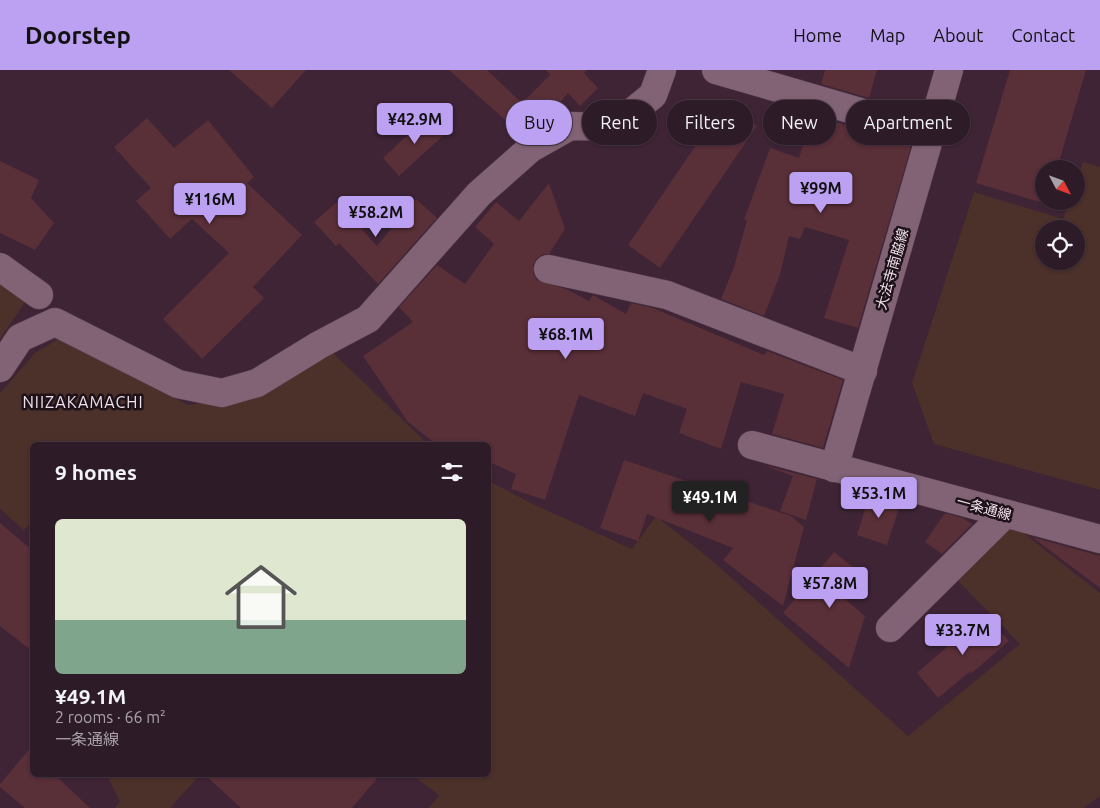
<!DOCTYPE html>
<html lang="en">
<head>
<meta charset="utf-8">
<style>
	body { margin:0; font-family:Ubuntu,"Noto Sans JP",sans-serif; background:#3a2834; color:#f1f3f6; height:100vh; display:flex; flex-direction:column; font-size:19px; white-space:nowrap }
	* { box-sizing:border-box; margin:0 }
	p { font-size:16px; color:#a7a1a8 }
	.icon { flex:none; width:28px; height:28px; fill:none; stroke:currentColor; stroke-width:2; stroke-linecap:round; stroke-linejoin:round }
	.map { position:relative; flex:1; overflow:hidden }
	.details { position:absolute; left:30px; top:372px; width:461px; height:335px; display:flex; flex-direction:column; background:#2e1b28; border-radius:8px; box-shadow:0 1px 4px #0004,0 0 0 1px #493945 }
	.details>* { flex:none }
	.banner { position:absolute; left:506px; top:30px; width:475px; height:45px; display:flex; gap:10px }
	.needle { width:32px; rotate:131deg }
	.buttons { position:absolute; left:1035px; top:90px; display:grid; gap:10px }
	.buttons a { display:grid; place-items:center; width:50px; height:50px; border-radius:50%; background:#2e1b28; box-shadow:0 1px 4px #0004,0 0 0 1px #493945; font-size:25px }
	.price { position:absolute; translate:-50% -42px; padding:0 11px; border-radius:5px; background:#bca0f2; color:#111; font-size:16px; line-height:32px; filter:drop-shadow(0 1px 2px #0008) }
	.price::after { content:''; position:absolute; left:50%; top:30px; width:15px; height:11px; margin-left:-8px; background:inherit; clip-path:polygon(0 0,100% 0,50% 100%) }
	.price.on { background:#222; color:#fff }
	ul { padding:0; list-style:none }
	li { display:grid; align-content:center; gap:10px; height:265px; padding:0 25px }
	li span { display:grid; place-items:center; height:155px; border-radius:8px; color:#555 }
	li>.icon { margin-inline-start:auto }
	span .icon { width:90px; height:90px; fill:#fffc; stroke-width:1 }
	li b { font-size:21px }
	h2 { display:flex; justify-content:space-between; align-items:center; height:60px; padding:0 25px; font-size:21px }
	.chip { padding:0 18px; border-radius:22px; background:#2e1b28; box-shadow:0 1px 4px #0004,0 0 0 1px #493945; font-size:18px; line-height:45px }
	.chip.on { background:#bca0f2; color:#111 }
	header { display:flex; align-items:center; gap:30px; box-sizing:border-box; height:70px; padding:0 25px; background:#bca0f2; color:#111 }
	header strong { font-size:24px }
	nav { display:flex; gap:28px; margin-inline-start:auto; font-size:18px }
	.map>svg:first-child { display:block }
	.green { fill:#4c302a; fill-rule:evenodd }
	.building { fill:#592f38 }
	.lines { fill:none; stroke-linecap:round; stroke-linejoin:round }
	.minor-casing { stroke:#594352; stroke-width:29 }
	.minor { stroke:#826376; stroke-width:28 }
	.labels { text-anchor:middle; stroke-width:5; stroke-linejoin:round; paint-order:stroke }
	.street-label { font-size:14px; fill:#f1dfea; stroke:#1e1219 }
	.quarter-label { font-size:16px; letter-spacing:1px; fill:#f1dfea; stroke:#1e1219 }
</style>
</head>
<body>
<header>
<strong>Doorstep</strong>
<nav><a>Home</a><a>Map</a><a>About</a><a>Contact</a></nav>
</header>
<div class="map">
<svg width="1100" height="738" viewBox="0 0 1100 738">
	<rect width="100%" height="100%" fill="#3e2435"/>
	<g class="green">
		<path d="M1083 92 1100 97V420L934 374 912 313 974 122 1063 149 1070 131H1076V112ZM1044 159H1076V191H1044Z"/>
		<polygon points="0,207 29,226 0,269"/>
		<polygon points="60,268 188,335 246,327 330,280 429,375 32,375 32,451 24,460 0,439 0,323 35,283"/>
		<polygon points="489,411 533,434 632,479 656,446 708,487 908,666 1020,574 956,509 1012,454 1100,523 1100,726 1083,738 429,738 439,725 412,705 489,705"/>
		<polygon points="107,705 200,705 170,738 115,738 120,732"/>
	</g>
	<g class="building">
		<polygon points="229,0 306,0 272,38"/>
		<polygon points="449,0 487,0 522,33 550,5 546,0 587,0 584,3 598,18 580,36 568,23 543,53 522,65"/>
		<polygon points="825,0 877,0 869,28 821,14"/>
		<polygon points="1010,0 1086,0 1057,99 1044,99 1044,131 1047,131 1046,134 976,113"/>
		<polygon points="724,34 757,56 660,198 628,175"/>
		<polygon points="430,44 447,62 399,106 383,88"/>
		<polygon points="812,44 911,77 858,258 824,248 849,170 805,157 800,169 789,166 780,205 764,246 721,229 734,197 747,150 744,150 770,78 799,88"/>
		<polygon points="147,48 174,78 208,50 254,107 247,113 302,165 253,217 264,228 202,289 163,249 229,183 192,149 170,169 136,131 151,118 114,77"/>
		<polygon points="0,91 39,110 31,128 54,153 35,180 0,163"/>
		<polygon points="549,113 565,159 549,184 543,184 536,189 533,195 533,203 537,210 566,219 589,231 593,225 626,244 631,233 653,238 764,285 767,281 843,310 823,378 772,364 784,324 741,312 721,379 679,363 687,339 643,323 635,346 579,325 545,430 511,419 516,404 489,392 489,375 437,375 408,352 363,286 413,252 399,237 437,195 465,214 494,174 475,157 496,132 519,151"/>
		<polygon points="416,129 437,148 378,214 339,173 336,176 314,152 337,132 377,176"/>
		<polygon points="624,390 791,446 804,457 783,536 723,490 733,478 647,444 638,471 600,458"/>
		<polygon points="763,395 817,409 806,450 780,441 793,406"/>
		<polygon points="870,423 901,432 887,475 857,465"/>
		<polygon points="945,443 963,448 972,454 942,484 925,472"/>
		<polygon points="0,453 32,480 32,581 0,556"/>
		<polygon points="1032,467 1100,486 1100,518"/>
		<polygon points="834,482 863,505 844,528 865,546 849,598 783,543"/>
		<polygon points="985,544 1009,571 972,603 971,601 938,628 917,603"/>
		<polygon points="32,676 32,705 55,705 90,738 25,738 0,717 0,714"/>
		<polygon points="205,705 380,705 352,738 241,738"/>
	</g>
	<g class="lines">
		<g class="minor-casing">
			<g id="minor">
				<polyline points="716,0 932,63"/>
				<polyline points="0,197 39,225"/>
				<polyline points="548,199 667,225 863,301"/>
				<polyline points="0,298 20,268 55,252 178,314 222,323 257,313 319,275 368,249 479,124 531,78 570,56 614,57 653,25 662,0"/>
				<polyline points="752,375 1100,469"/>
				<polyline points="834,398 949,0"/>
				<polyline points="890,558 1005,444"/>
			</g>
		</g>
		<use href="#minor" class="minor"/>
	</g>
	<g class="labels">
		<g class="street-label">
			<text transform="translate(892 199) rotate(-74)" y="5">大法寺南脇線</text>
			<text transform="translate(984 438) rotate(15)" y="5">一条通線</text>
		</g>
		<g class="quarter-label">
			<text x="83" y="338">NIIZAKAMACHI</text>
		</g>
	</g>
</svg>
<div class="buttons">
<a><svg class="needle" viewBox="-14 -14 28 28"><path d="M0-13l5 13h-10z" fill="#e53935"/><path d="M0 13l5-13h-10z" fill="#a7a1a8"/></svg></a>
<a><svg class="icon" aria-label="locate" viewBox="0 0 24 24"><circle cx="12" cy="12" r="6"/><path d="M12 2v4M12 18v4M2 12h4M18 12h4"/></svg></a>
</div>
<b class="price" style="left:415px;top:75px">¥42.9M</b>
<b class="price" style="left:821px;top:144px">¥99M</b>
<b class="price" style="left:210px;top:155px">¥116M</b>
<b class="price" style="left:376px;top:168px">¥58.2M</b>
<b class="price" style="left:566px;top:290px">¥68.1M</b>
<b class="price" style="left:879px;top:449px">¥53.1M</b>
<b class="price on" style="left:710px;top:453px">¥49.1M</b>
<b class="price" style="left:830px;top:539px">¥57.8M</b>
<b class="price" style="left:963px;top:586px">¥33.7M</b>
<div class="banner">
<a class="chip on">Buy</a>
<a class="chip">Rent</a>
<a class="chip">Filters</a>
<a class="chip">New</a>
<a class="chip">Apartment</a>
</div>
<section class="details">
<h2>9 homes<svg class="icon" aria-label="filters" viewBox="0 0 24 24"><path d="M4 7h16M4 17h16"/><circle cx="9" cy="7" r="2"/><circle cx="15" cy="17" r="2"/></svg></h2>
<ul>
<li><span style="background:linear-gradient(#dfe7d0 65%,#7fa58c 0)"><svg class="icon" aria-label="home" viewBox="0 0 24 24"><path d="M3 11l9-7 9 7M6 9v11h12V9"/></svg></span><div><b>¥49.1M</b><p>2 rooms · 66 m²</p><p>一条通線</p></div></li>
</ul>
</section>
</div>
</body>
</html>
